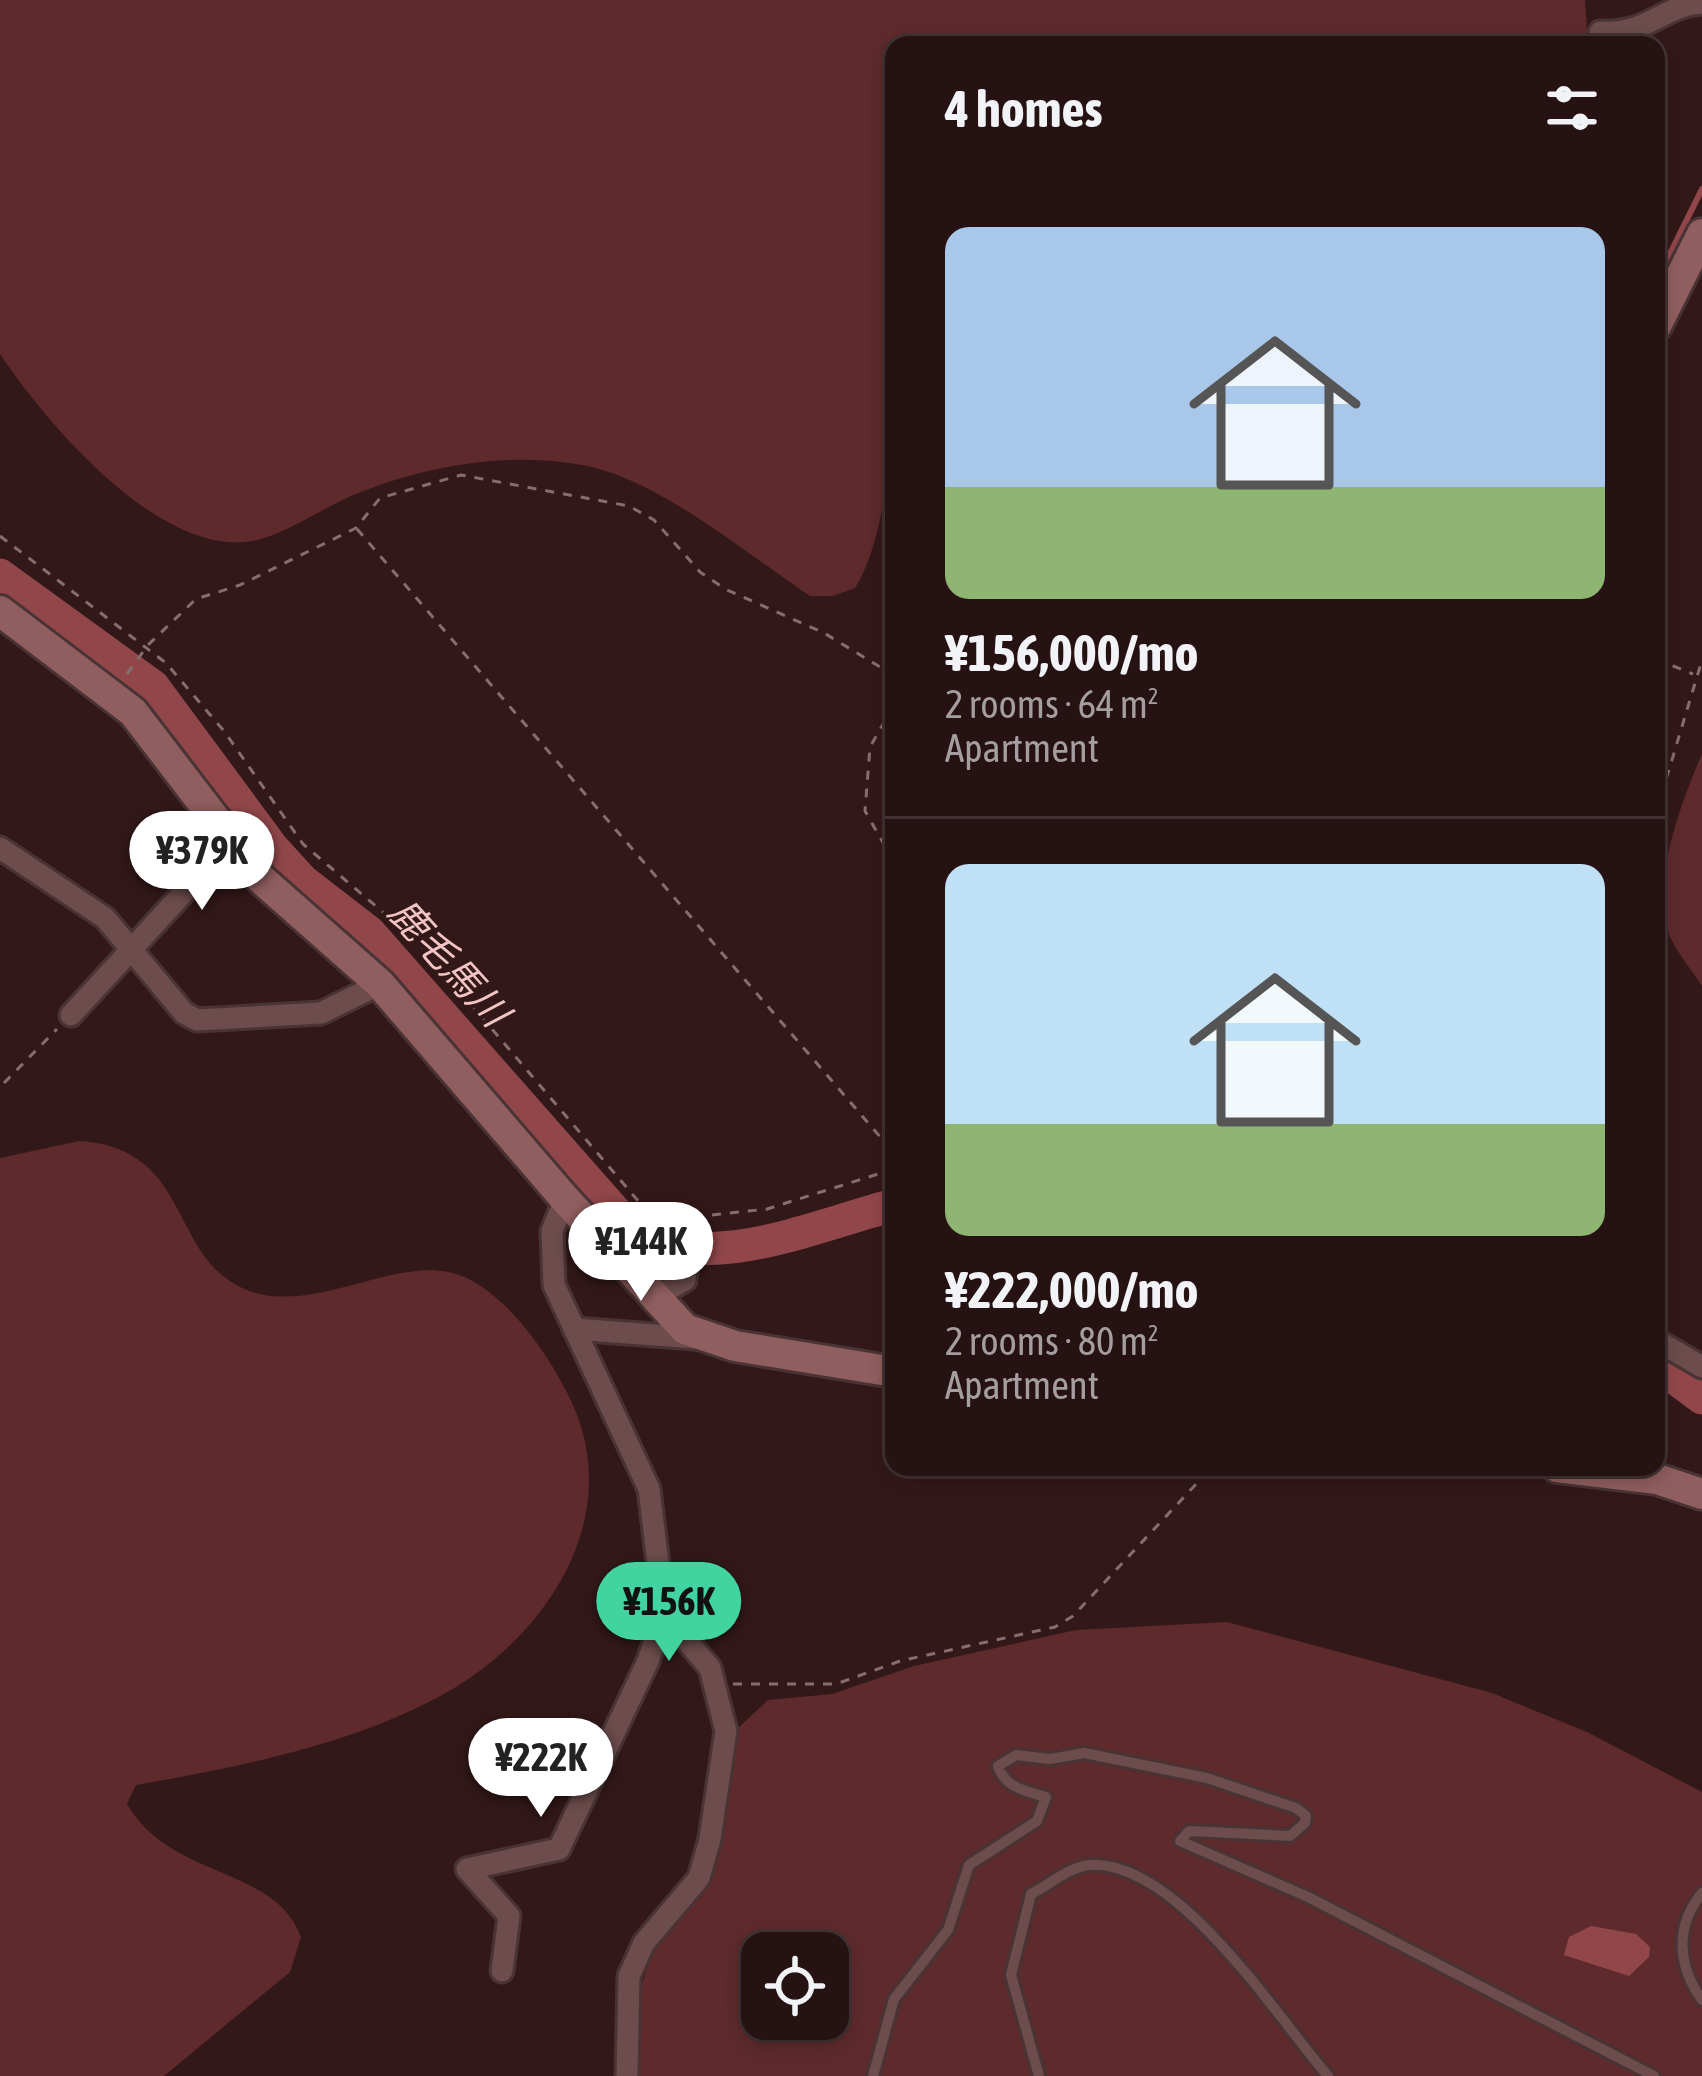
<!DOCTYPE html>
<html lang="en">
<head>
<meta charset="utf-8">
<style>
	body { margin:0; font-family:"Asap Condensed","Noto Sans JP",sans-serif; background:#322021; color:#f1f3f6; height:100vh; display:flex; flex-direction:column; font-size:45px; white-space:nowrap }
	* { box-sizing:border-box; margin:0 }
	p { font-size:39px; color:#a49ea0 }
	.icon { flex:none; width:66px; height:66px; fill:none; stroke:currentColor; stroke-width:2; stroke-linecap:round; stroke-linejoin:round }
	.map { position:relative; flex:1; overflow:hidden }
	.sheet { position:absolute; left:885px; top:36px; width:780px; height:1440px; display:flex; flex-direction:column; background:#261213; border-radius:24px; box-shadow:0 6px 18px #0003,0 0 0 3px #423233 }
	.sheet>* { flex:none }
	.fabs { position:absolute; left:741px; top:1932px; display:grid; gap:24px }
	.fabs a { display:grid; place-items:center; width:108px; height:108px; border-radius:24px; background:#261213; box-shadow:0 6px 18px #0003,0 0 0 3px #423233; font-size:60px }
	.price { position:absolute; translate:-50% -102px; padding:0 27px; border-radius:42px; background:#fff; color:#222; font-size:39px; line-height:78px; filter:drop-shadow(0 3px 6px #0008) }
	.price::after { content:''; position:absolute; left:50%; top:72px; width:36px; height:27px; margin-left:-18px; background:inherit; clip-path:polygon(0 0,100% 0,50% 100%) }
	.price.current { background:#41d4a1; color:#111 }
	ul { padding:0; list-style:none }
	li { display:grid; align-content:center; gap:24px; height:636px; padding:0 60px }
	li+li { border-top:3px solid #423233 }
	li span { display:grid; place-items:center; height:372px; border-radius:24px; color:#555 }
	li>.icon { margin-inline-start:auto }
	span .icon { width:216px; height:216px; fill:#fffc; stroke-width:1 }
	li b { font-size:51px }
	h2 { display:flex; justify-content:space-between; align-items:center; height:144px; padding:0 60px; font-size:51px }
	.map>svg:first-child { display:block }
	.green { fill:#5e2a2c; fill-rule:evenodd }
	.water { fill:#91474a }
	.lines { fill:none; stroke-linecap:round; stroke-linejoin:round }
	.stream { stroke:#91474a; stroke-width:6 }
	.river { stroke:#91474a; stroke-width:33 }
	.lane-casing { stroke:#493335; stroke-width:16 }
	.street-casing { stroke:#493335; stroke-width:27 }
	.secondary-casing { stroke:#493335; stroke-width:36 }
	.path { stroke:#866e6e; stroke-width:3; stroke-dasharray:9 9; stroke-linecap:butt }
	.lane { stroke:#6c4c4c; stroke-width:10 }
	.street { stroke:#6c4c4c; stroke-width:21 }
	.secondary { stroke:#905e5e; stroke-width:30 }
	.labels { text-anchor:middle; stroke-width:9; stroke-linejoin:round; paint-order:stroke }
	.water-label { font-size:39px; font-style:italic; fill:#f2c5c4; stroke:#331819 }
</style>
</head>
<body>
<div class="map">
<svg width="1702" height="2076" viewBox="0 0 1702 2076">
	<rect width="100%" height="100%" fill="#331819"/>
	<g class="green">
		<path d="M0 0H1585L1588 45H894C894 168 916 493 855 588L833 596H810C747 554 657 478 582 465 505 451 422 466 351 496 321 509 292 530 261 539 166 566 46 423 0 354Z"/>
		<path d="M1702 754V986C1691 969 1673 948 1667 929 1651 882 1683 797 1702 754Z"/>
		<path d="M79 1141C194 1148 167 1258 247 1290 315 1317 400 1251 462 1276 510 1295 557 1366 576 1412 620 1523 546 1635 449 1691 357 1744 239 1767 136 1785L127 1804C171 1880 274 1865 301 1937L290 1972 164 2076H0V1158Z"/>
		<path d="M1227 1622 1492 1693 1587 1732 1702 1792V2076H640L638 1996 653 1951 712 1874 735 1731 768 1700 832 1694 914 1666 1076 1630ZM762 1953H828V2019H762Z"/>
	</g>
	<polygon class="water" points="1591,1926 1636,1934 1650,1947 1649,1957 1629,1976 1564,1955 1569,1937"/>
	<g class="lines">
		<polyline class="stream" points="1656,282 1702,189"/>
		<g class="river">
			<path d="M0 575 153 686 272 847 303 881 369 932 633 1232C711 1274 813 1226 894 1205"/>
			<polyline points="1656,1364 1702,1398"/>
		</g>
		<g class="lane-casing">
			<g id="lane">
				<path d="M1702 1893C1675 1926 1677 1965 1702 2000"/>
				<path d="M873 2076 894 1999 948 1930 969 1865 1037 1821 1046 1797C1026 1791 1005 1788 998 1766L1016 1755 1050 1759 1084 1753 1207 1778 1296 1808 1306 1816 1305 1823 1290 1836 1189 1831 1180 1841 1308 1897 1654 2076"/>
				<path d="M1039 2076 1011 1975 1031 1894C1049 1885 1069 1867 1089 1865 1177 1859 1276 2016 1328 2076"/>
			</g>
		</g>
		<g class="street-casing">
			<g id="street">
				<path d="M1600 32C1649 35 1663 5 1702 3"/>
				<polyline points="0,848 105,918 184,1013 197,1020 321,1013 380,984"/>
				<polyline points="71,1015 231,841"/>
				<polyline points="654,1298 685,1280 692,1226"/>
				<polyline points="574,1329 695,1338"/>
				<polyline points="1656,1340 1702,1367"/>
				<polyline points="502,1971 509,1916 467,1869 559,1849 648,1661 664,1614 649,1489 554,1285 552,1231 565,1199"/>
				<polyline points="627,2076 629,1976 644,1943 699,1878 710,1839 726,1731 710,1668 664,1614"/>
			</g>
		</g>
		<g class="secondary-casing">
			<g id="secondary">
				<polyline points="1656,326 1702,234"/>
				<polyline points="0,611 133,712 261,879 380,984 565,1199 685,1329 735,1346 894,1372"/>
				<polyline points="1557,1467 1657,1479 1702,1494"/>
			</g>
		</g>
		<g class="path">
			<polyline points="357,529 894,1153"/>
			<polyline points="0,536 166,663 224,731 303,844 418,942 639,1202 675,1216"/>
			<polyline points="1656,659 1693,674"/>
			<polyline points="127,674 148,645 196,599 240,585 356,528 380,498 461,475 629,506 654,520 700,572 725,589 824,633 885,670 894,692"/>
			<polyline points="894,705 870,747 865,811 894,862"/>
			<polyline points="1656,813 1702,660"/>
			<path d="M1656 1028C1668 1060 1664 1097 1656 1129"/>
			<polyline points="4,1083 57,1029"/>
			<polyline points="712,1215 767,1209 894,1169"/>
			<polyline points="733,1684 836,1684 900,1661 1055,1627 1073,1616 1212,1467"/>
		</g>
		<use href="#lane" class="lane"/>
		<use href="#street" class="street"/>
		<use href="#secondary" class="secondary"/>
	</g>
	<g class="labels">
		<g class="water-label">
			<text transform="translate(449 962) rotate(48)" y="14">鹿毛馬川</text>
		</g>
	</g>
</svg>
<div class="fabs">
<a><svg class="icon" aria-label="locate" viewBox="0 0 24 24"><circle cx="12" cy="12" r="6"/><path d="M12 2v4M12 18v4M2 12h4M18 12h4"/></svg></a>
</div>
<b class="price" style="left:202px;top:913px">¥379K</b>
<b class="price" style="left:641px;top:1304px">¥144K</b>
<b class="price current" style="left:669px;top:1664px">¥156K</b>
<b class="price" style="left:541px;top:1820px">¥222K</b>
<section class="sheet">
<h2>4 homes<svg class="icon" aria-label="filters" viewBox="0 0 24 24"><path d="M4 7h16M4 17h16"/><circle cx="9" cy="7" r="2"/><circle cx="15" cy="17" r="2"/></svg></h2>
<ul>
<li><span style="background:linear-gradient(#a9c7e8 70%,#8fb573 0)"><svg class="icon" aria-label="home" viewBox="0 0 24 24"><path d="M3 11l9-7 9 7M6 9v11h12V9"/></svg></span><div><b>¥156,000/mo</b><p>2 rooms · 64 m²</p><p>Apartment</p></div></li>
<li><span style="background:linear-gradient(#bfe0f5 70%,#8fb573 0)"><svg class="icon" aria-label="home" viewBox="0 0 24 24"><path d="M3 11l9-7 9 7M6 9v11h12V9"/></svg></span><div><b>¥222,000/mo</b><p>2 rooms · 80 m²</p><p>Apartment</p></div></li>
</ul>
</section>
</div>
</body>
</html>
